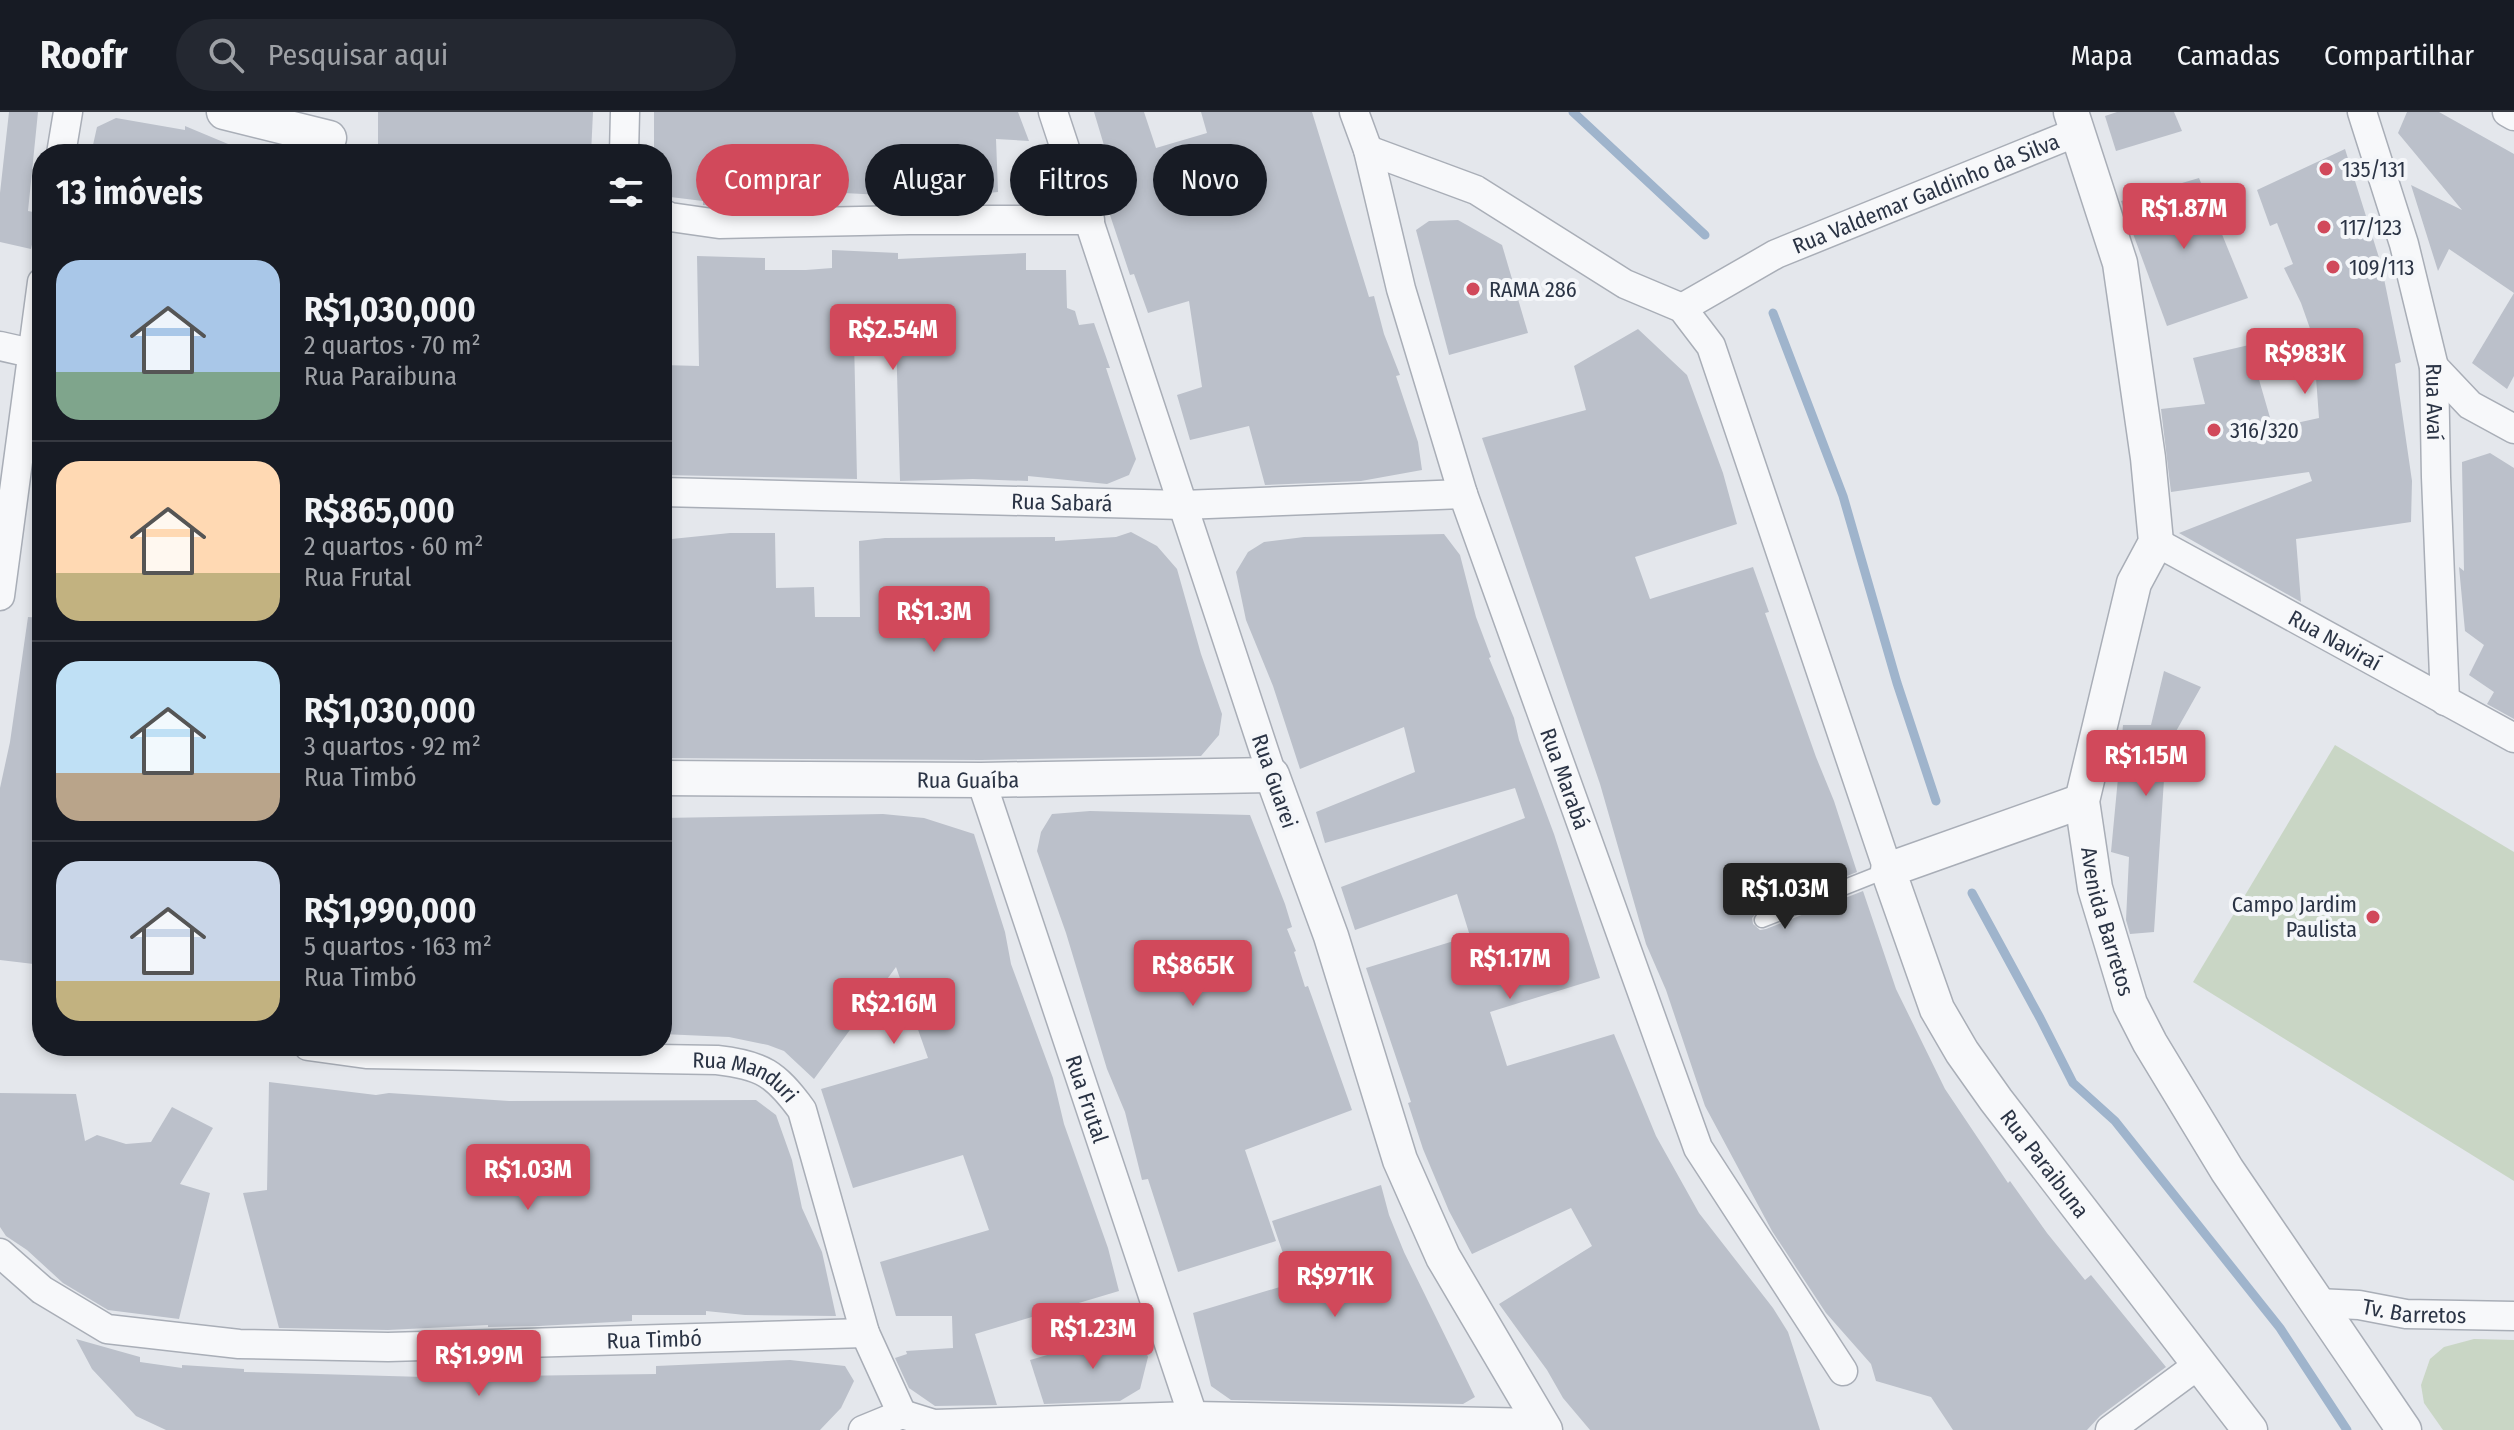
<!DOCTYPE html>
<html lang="pt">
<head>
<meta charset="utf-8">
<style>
	body { margin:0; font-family:"Fira Sans Condensed",sans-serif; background:#242831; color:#f1f3f6; height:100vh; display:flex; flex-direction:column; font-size:30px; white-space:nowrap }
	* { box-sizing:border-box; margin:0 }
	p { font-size:26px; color:#9ea1a6 }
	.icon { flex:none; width:44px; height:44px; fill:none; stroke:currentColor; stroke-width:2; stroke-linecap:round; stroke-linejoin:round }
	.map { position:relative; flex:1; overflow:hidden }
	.drawer { position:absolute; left:32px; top:32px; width:640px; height:912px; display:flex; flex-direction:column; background:#171b24; border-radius:32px; box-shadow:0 4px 12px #0003 }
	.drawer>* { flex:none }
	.top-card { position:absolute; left:696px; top:32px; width:760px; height:72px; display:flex; gap:16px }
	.price { position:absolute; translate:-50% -68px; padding:0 18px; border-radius:8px; background:#d1495b; color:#fff; font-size:26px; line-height:52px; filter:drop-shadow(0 2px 4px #0008) }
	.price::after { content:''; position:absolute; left:50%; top:48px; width:24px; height:18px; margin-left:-12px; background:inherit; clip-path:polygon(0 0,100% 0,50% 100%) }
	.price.active { background:#222; color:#fff }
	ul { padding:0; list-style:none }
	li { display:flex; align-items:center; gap:24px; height:200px; padding:0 24px }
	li+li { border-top:2px solid #363941 }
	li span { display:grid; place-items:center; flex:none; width:224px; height:160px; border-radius:24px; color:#555 }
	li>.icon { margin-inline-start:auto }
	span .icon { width:96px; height:96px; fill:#fffc; stroke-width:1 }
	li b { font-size:34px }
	h2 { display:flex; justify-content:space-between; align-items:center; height:96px; padding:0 24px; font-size:34px }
	.chip { padding:0 28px; border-radius:36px; background:#171b24; box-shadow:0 4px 12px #0003; font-size:28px; line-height:72px }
	.chip.active { background:#d1495b; color:#fff }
	header { display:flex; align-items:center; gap:48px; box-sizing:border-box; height:112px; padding:0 40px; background:#171b24; border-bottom:2px solid #363941 }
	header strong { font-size:38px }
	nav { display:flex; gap:44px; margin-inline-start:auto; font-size:28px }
	.search { width:560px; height:72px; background:#242831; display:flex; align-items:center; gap:20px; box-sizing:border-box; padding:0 28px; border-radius:44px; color:#9ea1a6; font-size:30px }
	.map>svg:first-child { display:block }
	.green { fill:#c9d6c5 }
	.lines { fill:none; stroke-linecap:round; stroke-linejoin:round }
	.stream { stroke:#9fb4cc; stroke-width:9 }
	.building { fill:#bbc0ca }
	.service-casing { stroke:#a9aeb7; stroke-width:17 }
	.minor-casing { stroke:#a9aeb7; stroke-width:31 }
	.tertiary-casing { stroke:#a9aeb7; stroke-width:37 }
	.service { stroke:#f7f8fa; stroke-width:14 }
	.minor { stroke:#f7f8fa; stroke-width:28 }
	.tertiary { stroke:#f7f8fa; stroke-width:34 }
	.poi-dot { fill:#d1495b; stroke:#f4f6f9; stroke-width:3 }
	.labels { text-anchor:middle; stroke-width:8; stroke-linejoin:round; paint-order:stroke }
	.poi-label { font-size:22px; fill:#2b3445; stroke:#f4f6f9; text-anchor:start }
	.street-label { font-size:22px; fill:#2b3445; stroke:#f4f6f9 }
</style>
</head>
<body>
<header>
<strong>Roofr</strong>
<div class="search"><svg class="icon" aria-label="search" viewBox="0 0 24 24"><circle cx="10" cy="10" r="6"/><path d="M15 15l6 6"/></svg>Pesquisar aqui</div>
<nav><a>Mapa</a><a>Camadas</a><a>Compartilhar</a></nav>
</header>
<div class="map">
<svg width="2514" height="1318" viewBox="0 0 2514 1318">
	<rect width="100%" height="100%" fill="#e4e7ec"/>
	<g class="green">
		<polygon points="2335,633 2514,740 2514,1069 2193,870"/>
		<polygon points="2474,1227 2514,1228 2514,1318 2443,1318 2424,1291 2421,1273 2430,1247 2444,1235"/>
	</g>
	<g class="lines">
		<g class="stream">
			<polyline points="1573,0 1705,123"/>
			<polyline points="1773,201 1843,384 1897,571 1936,689"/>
			<polyline points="1972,781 2040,906 2073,971 2115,1009 2280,1216 2347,1318"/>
		</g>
	</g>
	<g class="building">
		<polygon points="9,0 38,0 28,99 39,101 31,137 0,130 0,81"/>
		<polygon points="378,0 593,0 591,42 378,42"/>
		<polygon points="654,0 1018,0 1029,29 996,27 998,80 957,84 957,87 825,80 825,84 789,87 789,89 707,93 703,93 703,89 662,84 662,42 654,42"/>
		<polygon points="1094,0 1144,0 1156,36 1207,21 1201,0 1312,0 1369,185 1374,184 1384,222 1400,263 1396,264 1418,330 1422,358 1361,369 1265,373 1249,314 1190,328 1177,283 1202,275 1189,189 1148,201 1134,162 1130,163 1094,55 1109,50"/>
		<polygon points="2117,0 2174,0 2182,19 2116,39 2105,4"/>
		<polygon points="2407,0 2439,0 2514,42 2514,264 2507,277 2472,251 2514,181 2449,137 2438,159 2411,73 2462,98 2398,21"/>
		<polygon points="116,6 185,18 185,14 252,42 91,42 97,15"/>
		<polygon points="2345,37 2381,152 2401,250 2395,252 2412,369 2411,410 2296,427 2301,490 2179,421 2312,369 2309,360 2171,380 2161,297 2205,292 2193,246 2249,233 2273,316 2319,306 2313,225 2301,191 2284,156 2293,152 2277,111 2270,114 2257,78"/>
		<polygon points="2199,66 2248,186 2167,214 2121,89"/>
		<polygon points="1458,108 1502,133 1528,221 1449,243 1416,118 1429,109"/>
		<polygon points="832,138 898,141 898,147 1026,141 1026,158 1066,158 1067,196 1075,199 1079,213 1094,211 1110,256 1106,256 1136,347 1129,363 1107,372 1028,364 1028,369 973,367 900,369 896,225 854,226 857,367 662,363 662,253 699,254 697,144 765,146 765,158 806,158 832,156"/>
		<polygon points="1638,217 1687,263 1723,361 1737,412 1635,445 1650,487 1753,455 1769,500 1765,501 1816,645 1834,689 1857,760 1758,799 1752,806 1753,812 1760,818 1766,817 1863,779 1896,877 1945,977 2008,1071 2010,1069 2047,1121 2085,1168 2091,1163 2166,1255 2100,1304 2087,1318 1953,1318 1931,1285 1876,1269 1871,1252 1826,1201 1772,1119 1705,994 1666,878 1646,832 1600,672 1482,326 1586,298 1574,254"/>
		<polygon points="2490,341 2514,356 2514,607 2487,592 2494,580 2469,563 2484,533 2465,519 2459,455 2464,459 2462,350"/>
		<polygon points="1131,420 1157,434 1177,457 1201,542 1222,602 1219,623 1201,644 981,648 662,646 662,428 730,421 775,421 776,476 814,475 815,505 860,505 859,429 885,426 1055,425 1055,429 1116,425"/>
		<polygon points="1444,422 1460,443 1476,505 1491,545 1489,546 1514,606 1519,628 1554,722 1600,866 1490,900 1507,954 1614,922 1656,1024 1699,1101 1773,1196 1788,1220 1820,1318 1590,1318 1563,1286 1547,1258 1499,1192 1592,1134 1571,1096 1472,1142 1449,1099 1423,1037 1408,991 1411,990 1366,856 1470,824 1457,782 1355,818 1341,775 1525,706 1515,676 1325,731 1316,700 1415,660 1404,615 1300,657 1273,574 1246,508 1236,460 1248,440 1264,430 1304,425"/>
		<polygon points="28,505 42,506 42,853 0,848 0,676 10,630"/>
		<polygon points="2164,559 2201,575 2166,637 2154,820 2130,822 2126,808 2129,745 2111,740 2123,613 2151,613"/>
		<polygon points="1090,699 1250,703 1285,792 1292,815 1287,817 1296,839 1294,840 1305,875 1308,874 1312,885 1352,998 1245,1038 1276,1129 1178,1160 1148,1067 1142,1068 1125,1000 1107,957 1066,821 1037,739 1041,720 1052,702"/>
		<polygon points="883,702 924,706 974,722 1005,820 1011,852 1053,966 1064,1012 1108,1136 1119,1179 975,1222 997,1293 935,1294 909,1276 895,1246 907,1242 906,1239 953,1236 952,1204 896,1204 880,1150 989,1118 963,1043 853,1076 821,977 928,946 896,855 814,967 784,939 768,933 729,925 662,922 662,706"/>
		<polygon points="269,970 376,983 389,981 509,989 756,988 776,1003 792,1048 802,1096 822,1140 836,1204 745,1203 706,1199 706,1203 632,1203 632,1209 539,1214 488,1215 488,1213 388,1218 279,1216 243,1081 267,1078"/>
		<polygon points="0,981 76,982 85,1029 97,1023 126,1032 151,1030 172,995 213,1016 180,1072 210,1081 179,1207 108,1198 63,1171 27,1138 6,1124 0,1115"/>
		<polygon points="1381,1073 1389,1103 1404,1140 1475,1285 1463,1292 1231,1288 1211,1274 1193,1201 1293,1171 1272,1109"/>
		<polygon points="1137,1217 1148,1245 1140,1277 1120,1289 1044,1292 1030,1248"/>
		<polygon points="76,1227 140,1245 140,1250 182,1256 182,1253 244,1257 244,1260 425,1265 656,1262 656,1254 790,1248 845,1254 854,1269 841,1296 820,1318 166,1318 136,1304 92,1257"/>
	</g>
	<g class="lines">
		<g class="service-casing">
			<polyline id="service" points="1762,808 1888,758"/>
		</g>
		<g class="minor-casing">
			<g id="minor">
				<polyline points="1053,0 1272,663"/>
				<path id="s1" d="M1354 0 1368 38 1401 177 1463 382 1698 1036 1843 1259"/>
				<path id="s2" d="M2362 0 2404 132 2434 255 2436 365 2445 589"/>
				<polyline points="2507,0 2514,4"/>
				<polyline points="1368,38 1476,78 1625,172 1682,196 1711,234 1888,758"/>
				<polyline points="61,42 68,0"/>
				<polyline points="624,42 625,0"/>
				<polyline points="662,101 670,105 719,112 909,108 1090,108"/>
				<path id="s3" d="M1682 196 1776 142 2077 20"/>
				<polyline points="0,234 31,241"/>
				<polyline points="2434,255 2470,293 2514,317"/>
				<path id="s4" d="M662 380 1183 393 1463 382"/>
				<path id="s5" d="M2156 430 2514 626"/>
				<polyline points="0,484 42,170"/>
				<path id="s6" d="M981 668 1193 1304"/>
				<path id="s7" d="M308 934 366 942 717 948C762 953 776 962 802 998L865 1221 902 1302"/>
				<path id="s8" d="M0 1141 42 1178 107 1217 239 1232 388 1235 865 1221"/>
				<path id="s9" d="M2317 1191 2359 1193 2406 1202 2514 1204"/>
				<polyline points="863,1318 902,1302 934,1312 1193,1304 1541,1311"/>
				<polyline points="2110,1318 2198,1253"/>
			</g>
		</g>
		<g class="tertiary-casing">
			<g id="tertiary">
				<polyline points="224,0 329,26"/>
				<path id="s10" d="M2071 0 2120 151 2148 346 2156 430 2134 471 2082 689 2095 776 2130 892 2150 931 2227 1058 2404 1318"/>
				<path id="s11" d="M662 666 981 668 1272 663 1331 824 1400 1048 1443 1145 1545 1318"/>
				<path id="s12" d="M2082 689 1888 758 1937 897 1962 940 1996 988 2250 1318"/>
			</g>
		</g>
		<use href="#service" class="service"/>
		<use href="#minor" class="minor"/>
		<use href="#tertiary" class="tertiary"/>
	</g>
	<g class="poi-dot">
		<circle cx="2326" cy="57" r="8"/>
		<circle cx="2324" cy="115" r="8"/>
		<circle cx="2333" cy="155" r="8"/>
		<circle cx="1473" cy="177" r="8"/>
		<circle cx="2214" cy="318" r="8"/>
		<circle cx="2373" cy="805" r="8"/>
	</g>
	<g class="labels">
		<g class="poi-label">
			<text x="2342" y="65">135/131</text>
			<text x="2340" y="123">117/123</text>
			<text x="2349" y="163">109/113</text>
			<text x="1489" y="185">RAMA 286</text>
			<text x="2230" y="326">316/320</text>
			<text x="2357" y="800" text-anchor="end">Campo Jardim<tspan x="2357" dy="25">Paulista</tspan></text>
		</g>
		<g class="street-label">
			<text dy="8" stroke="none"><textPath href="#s3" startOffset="270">Rua Valdemar Galdinho da Silva</textPath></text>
			<text dy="8" stroke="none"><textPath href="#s2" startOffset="300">Rua Avaí</textPath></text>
			<text dy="8" stroke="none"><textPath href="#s4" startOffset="400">Rua Sabará</textPath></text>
			<text dy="8" stroke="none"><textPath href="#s5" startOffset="204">Rua Naviraí</textPath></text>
			<text dy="8" stroke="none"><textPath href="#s1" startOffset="700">Rua Marabá</textPath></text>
			<text dy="8" stroke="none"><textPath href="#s11" startOffset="306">Rua Guaíba</textPath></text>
			<text transform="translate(1275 669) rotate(71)" y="8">Rua Guarei</text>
			<text dy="8" stroke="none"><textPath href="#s10" startOffset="834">Avenida Barretos</textPath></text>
			<text dy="8" stroke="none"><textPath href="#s7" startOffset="442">Rua Manduri</textPath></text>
			<text dy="8" stroke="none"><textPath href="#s6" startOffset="336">Rua Frutal</textPath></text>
			<text dy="8" stroke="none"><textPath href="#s12" startOffset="542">Rua Paraibuna</textPath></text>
			<text dy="8" stroke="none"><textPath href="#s9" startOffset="98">Tv. Barretos</textPath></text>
			<text dy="8" stroke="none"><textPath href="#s8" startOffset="680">Rua Timbó</textPath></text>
		</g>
	</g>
</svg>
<b class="price" style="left:2184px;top:139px">R$1.87M</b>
<b class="price" style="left:893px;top:260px">R$2.54M</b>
<b class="price" style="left:2305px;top:284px">R$983K</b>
<b class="price" style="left:934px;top:542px">R$1.3M</b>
<b class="price" style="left:2146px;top:686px">R$1.15M</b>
<b class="price active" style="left:1785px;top:819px">R$1.03M</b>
<b class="price" style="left:1510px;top:889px">R$1.17M</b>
<b class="price" style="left:1193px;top:896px">R$865K</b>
<b class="price" style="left:894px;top:934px">R$2.16M</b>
<b class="price" style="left:528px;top:1100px">R$1.03M</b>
<b class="price" style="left:1335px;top:1207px">R$971K</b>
<b class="price" style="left:1093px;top:1259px">R$1.23M</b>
<b class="price" style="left:479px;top:1286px">R$1.99M</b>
<div class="top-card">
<a class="chip active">Comprar</a>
<a class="chip">Alugar</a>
<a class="chip">Filtros</a>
<a class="chip">Novo</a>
</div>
<section class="drawer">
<h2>13 imóveis<svg class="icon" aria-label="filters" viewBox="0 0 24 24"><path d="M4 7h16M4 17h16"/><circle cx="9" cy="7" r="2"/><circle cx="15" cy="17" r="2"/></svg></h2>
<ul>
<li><span style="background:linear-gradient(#a9c7e8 70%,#7fa58c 0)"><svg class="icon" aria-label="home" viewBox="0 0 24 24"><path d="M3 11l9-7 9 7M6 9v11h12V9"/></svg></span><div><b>R$1,030,000</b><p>2 quartos · 70 m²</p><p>Rua Paraibuna</p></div></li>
<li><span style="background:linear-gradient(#ffd9b3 70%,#c2b280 0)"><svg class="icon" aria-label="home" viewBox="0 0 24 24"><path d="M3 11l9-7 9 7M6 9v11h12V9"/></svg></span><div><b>R$865,000</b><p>2 quartos · 60 m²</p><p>Rua Frutal</p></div></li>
<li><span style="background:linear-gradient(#bfe0f5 70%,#b9a48a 0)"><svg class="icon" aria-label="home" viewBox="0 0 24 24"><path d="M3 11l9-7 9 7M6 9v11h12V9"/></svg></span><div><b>R$1,030,000</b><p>3 quartos · 92 m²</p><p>Rua Timbó</p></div></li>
<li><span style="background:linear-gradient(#c9d6e8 75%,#c2b280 0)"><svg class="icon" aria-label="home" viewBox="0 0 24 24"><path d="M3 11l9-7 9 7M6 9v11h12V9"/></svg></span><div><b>R$1,990,000</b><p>5 quartos · 163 m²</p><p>Rua Timbó</p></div></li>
</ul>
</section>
</div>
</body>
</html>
